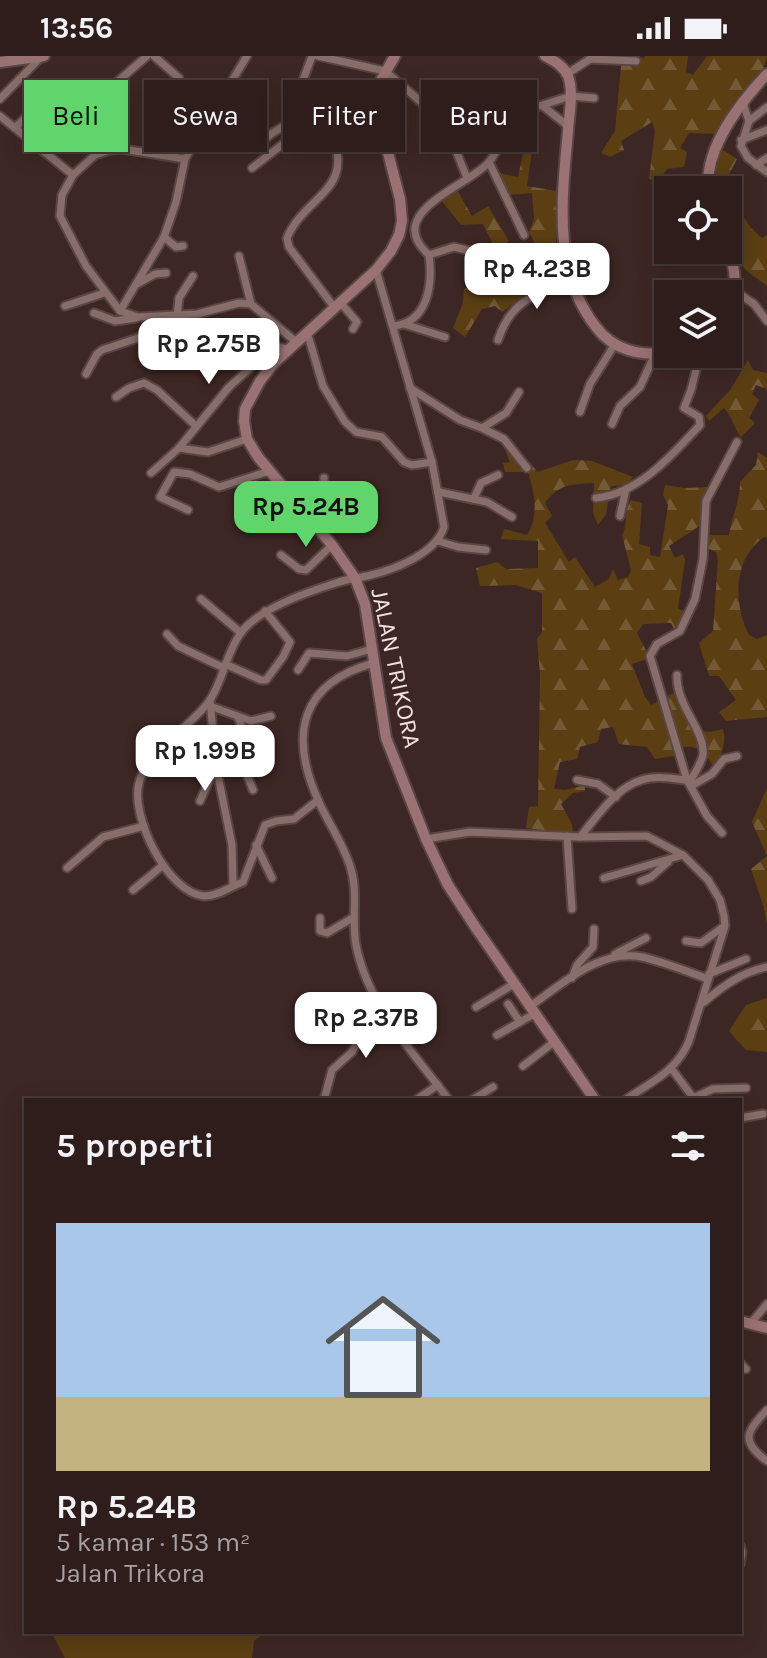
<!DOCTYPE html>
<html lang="id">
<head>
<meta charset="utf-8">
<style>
	body { margin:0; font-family:Karla,sans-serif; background:#3a2a28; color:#f1f3f6; height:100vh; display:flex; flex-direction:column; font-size:30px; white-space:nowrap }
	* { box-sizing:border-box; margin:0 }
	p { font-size:26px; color:#a7a2a3 }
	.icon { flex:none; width:44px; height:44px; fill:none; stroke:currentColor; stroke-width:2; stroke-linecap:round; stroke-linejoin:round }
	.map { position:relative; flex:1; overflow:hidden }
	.details { position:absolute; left:24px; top:1042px; width:718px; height:536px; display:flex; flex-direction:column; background:#2e1d1b; border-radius:0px; box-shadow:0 4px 20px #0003,0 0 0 2px #493b3a }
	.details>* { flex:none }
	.top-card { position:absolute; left:24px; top:24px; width:720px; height:72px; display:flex; gap:16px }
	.fabs { position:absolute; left:654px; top:120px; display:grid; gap:16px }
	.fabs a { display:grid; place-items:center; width:88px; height:88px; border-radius:0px; background:#2e1d1b; box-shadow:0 4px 20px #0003,0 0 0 2px #493b3a; font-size:40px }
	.price { position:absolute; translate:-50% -68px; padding:0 18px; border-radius:16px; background:#fff; color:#222; font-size:26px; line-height:52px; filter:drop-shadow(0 2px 4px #0008) }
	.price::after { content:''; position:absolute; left:50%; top:48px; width:24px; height:18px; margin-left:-12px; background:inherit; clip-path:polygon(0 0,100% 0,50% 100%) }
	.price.on { background:#5fd56b; color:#111 }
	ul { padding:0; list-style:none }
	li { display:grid; align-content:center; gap:16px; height:424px; padding:0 32px }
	li span { display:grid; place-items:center; height:248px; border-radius:0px; color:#555 }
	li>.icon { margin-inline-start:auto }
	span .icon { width:144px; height:144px; fill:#fffc; stroke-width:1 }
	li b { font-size:34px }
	h2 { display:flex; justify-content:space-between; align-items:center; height:96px; padding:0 32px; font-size:34px }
	.chip { padding:0 28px; border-radius:0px; background:#2e1d1b; box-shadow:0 4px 20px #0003,0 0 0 2px #493b3a; font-size:28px; line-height:72px }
	.chip.on { background:#5fd56b; color:#111 }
	.status { display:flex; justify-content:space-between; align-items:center; height:56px; padding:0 40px; background:#2e1d1b; direction:ltr }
	.status svg { height:22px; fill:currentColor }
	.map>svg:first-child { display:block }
	.grass { fill:#5b3f13 }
	.forest { fill:url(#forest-firs) }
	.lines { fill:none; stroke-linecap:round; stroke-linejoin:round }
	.street-casing { stroke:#594644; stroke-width:11 }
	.secondary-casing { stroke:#594644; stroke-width:14 }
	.street { stroke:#886e6a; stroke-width:7 }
	.secondary { stroke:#9b7274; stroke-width:10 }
	.labels { text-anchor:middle; stroke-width:6; stroke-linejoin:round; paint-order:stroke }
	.street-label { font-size:24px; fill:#f1e2df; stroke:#3d2724 }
</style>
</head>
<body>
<div class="status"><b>13:56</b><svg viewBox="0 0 49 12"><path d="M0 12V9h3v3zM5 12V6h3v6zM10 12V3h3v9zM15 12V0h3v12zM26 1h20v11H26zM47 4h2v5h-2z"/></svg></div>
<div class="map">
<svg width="767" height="1602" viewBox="0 0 767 1602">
	<defs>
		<pattern id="forest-firs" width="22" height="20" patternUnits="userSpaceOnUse" patternTransform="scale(2)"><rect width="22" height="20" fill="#5b3f13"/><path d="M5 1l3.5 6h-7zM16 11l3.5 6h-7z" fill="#735a35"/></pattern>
	</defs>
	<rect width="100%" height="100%" fill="#3d2724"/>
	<polygon class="grass" points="51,1576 266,1576 254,1585 252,1602 65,1602"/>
	<g class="forest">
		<polygon points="622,0 644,2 645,0 688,0 686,16 693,19 707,0 767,0 764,10 766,19 729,73 717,78 689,77 680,92 687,96 684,111 667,113 657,126 649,123 655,74 652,66 621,85 624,94 610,101 601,97 615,75"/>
		<path d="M524 92 532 94 527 130 557 135 556 189 526 221 531 236 502 256 495 250 482 253 465 281 453 272 463 247 464 232 496 236C504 206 496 195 483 168L461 169 442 145 457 134 472 160 488 150 509 185 502 190 517 219 534 201 536 190 529 176 534 163 532 137 509 139 499 117 518 121Z"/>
		<polygon points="721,93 737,103 723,130 726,134 713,134 711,121"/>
		<path d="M728 137 751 172 762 182 767 179V230C760 224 752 220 746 214 726 194 728 162 728 137Z"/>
		<path d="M748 304 753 314 767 317V333L756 329 752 338 759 344 749 362 755 367 741 381C733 371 733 361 724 352L709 365 706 360 731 333Z"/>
		<path d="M508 380 526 409 531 407 537 416 574 404 592 405 633 421 627 429 611 430 606 458 598 469 593 457 594 427C570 429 560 427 545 447L552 460 545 467 569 506 575 501 595 531 609 523 613 513 618 524 628 521 631 514 622 479C629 468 622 459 631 444L642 447 639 488 650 491V499L660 501 668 449 663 439 665 429 684 432 710 431 713 436 707 465 669 490 675 502 683 498 685 504 678 553 689 556 684 574 678 581 671 567 643 568 637 577 650 602 632 608 645 641 651 649 673 637 697 675 711 676 723 673C727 686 721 701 714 712 704 693 698 688 676 692L674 700 655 703 647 691 619 688 613 671 601 673 598 686 580 691 577 703 560 706 554 733 565 734 585 729V735L573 737 561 748 572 768 573 778 526 772 529 751 538 750 540 619 537 583 542 577V537L515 529 480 530 476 512 497 506 506 513 538 512V485L501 483 504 473 527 479C539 461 535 436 528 416H505L503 407 510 406 501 384Z"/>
		<path d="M758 396 767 402V482L764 481C733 502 733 548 749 579L757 583 767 579V661L726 665 719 656 736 644 719 620H709L699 587 713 575 718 503 716 496 707 492 710 479H729C732 460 740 445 740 426L756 409Z"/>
		<polygon points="767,732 767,869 764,852 751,813 767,800 752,766"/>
		<polygon points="767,942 767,996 746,994 729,975 746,949"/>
	</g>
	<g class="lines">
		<g class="street-casing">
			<g id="street">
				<polyline points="154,0 179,22"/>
				<polyline points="318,0 385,15 421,46 444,75 455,92 467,122"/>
				<polyline points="567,18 590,3 636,5"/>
				<polyline points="302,27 312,0"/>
				<polyline points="0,43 41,1"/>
				<polyline points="421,46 446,30 456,29 500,89"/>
				<polyline points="743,47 749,65 741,90 748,102 767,116"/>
				<polyline points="544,51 568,70"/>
				<polyline points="86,57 121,43"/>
				<polyline points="0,60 73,119"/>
				<polyline points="749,65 767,51"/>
				<polyline points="15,72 28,59 40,54"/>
				<polyline points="741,84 767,74"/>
				<path d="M262 85C293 59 336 48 375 42"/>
				<polyline points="44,96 79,59 147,0"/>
				<polyline points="165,99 190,54"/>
				<polyline points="185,103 123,93 110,94 95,99 73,119 62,139 60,160 86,210 120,255 138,261 197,258 239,247 251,248 296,286"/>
				<polyline points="489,106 524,179"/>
				<polyline points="756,109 767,102"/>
				<path d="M252 112 283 88 293 77 308 70 319 69 330 75C358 134 305 139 287 182L289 191 334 251"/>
				<polyline points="164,181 176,191 183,190"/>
				<polyline points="429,199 454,191 471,195"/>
				<polyline points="239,200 251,248"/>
				<polyline points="137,228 155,218 166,217"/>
				<polyline points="735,235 754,248 767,265"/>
				<polyline points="340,246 357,266 353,273"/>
				<polyline points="65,250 104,237"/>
				<polyline points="120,255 164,181 176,146 185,103 247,0"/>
				<polyline points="94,257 115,265 136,262"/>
				<polyline points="177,260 179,242 193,220"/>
				<polyline points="407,269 445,281"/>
				<path d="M393 270C428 267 433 228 429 199 381 156 469 130 489 106 501 92 505 72 517 57L571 40 594 42"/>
				<polyline points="307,276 323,330 345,366 356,376 382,381 404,406 412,409 432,406"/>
				<path d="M498 284C511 244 535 239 570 224"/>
				<polyline points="86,318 97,298 102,294 150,278 167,260"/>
				<polyline points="410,332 460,364 482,372 506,357 519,336"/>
				<polyline points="116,341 129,332 144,327 157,334 196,370"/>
				<polyline points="580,356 590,328 615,288"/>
				<polyline points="612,368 620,350 640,331 655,298"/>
				<polyline points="482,372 504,383 527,412"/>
				<polyline points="179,392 208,396 247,383"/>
				<polyline points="151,417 179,392 229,331 270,294 275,291 289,293"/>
				<polyline points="439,436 487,446 512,461"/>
				<polyline points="474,442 481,427 498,419"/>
				<path d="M596 442C639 438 673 398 700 369L699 361 684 352 691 334 700 298"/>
				<polyline points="188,454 160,441 174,416 190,418 219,431 270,415"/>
				<polyline points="620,460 626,433"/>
				<polyline points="314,468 324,445 324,422"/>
				<polyline points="438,485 458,491 486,494"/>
				<polyline points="281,499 299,513 306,514 332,489"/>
				<polyline points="201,543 241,577"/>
				<polyline points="167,578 178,590 224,612"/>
				<path d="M374 607C300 627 289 679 318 744 328 767 343 787 350 810 359 836 351 862 356 889 368 950 413 996 449 1044"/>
				<polyline points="225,608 261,624 266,624 283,601 290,586 265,555"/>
				<polyline points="298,614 309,597 347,600 372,593"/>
				<path d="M677 619C676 650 705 674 703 698 702 707 694 718 689 727"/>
				<polyline points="210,644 216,710 232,789 233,828"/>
				<polyline points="210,650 251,665 271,660"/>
				<polyline points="238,661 245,680 236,690 239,709"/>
				<polyline points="213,689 245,714 253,734"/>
				<polyline points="577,724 598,728 616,741"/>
				<polyline points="691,730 712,718 724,703 737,700"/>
				<path d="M318 744 294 763 276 765 265 769 243 826C232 830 216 841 204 840 167 837 130 759 139 727 148 692 190 673 210 644 223 624 226 598 240 578 257 553 307 536 336 527 347 523 360 522 371 519 396 513 436 497 444 471L432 406 376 214"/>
				<polyline points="200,745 215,712"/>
				<polyline points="722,777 707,760 687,724 650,600 657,588 680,575 695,543 703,503 706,445 737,386"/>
				<polyline points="567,780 572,853"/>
				<path d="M580 781C596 762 616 731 642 724 656 719 673 723 687 724"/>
				<path d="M426 783 470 776 580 781 647 780 683 799 708 824 720 844 724 860 725 870 689 985C677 1015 651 1026 625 1044"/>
				<polyline points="256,789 272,822"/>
				<polyline points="67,812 103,781 144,770"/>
				<polyline points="604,822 683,799"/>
				<polyline points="641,825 651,821 668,806"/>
				<polyline points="133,834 162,810"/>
				<polyline points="320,862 320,875 327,877 354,861"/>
				<polyline points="686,885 701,887 723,871"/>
				<polyline points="615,898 646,882"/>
				<polyline points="709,918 746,903"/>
				<polyline points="572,922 577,909 593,891 594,873"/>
				<path d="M704 946C723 930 742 916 767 911"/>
				<polyline points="508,948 520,966"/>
				<polyline points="476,951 514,928"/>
				<path d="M529 951C561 929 600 892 642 901 661 905 689 916 708 923"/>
				<polyline points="497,979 534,958"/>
				<polyline points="523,1010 554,986"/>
				<polyline points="671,1012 695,1044"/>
				<polyline points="693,1042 713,1033 746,1032"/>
				<polyline points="324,1044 332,1014 352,996 379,950"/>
				<polyline points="416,1044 438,1029"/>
				<polyline points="472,1044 493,1031"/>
				<polyline points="740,1062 763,1058"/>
				<polyline points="751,1267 767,1248"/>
				<polyline points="740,1307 746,1313"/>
				<path d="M767 1354C746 1376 740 1385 767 1405"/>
				<polyline points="740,1489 742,1496 740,1508"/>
			</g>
		</g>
		<g class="secondary-casing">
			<g id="secondary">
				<polyline points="395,0 381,24 375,47 400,143 402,165 399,179 391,195 376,214 274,307 260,325 245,353 244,365 247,383 258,401 332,489 355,522 365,548 386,682 426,783 448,829 476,872 595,1044"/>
				<path d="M545 0C554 5 564 10 568 20 574 36 569 58 568 75 562 142 552 215 596 271 613 294 641 301 668 296"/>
				<polyline points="0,6 44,0"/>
				<path d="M708 134C705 91 739 48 767 18"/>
				<path d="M728 191C734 211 739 228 728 247"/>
				<polyline points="740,1265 767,1272"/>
			</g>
		</g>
		<use href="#street" class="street"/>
		<use href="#secondary" class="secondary"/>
	</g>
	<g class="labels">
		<g class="street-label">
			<text transform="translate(396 612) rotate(78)" y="8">JALAN TRIKORA</text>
		</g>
	</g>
</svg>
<div class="fabs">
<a><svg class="icon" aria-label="locate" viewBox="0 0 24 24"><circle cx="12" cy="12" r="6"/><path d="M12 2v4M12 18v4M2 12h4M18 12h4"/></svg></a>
<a><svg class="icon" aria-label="layers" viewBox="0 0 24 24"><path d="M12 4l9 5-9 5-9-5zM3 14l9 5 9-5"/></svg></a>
</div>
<b class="price" style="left:537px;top:255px">Rp 4.23B</b>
<b class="price" style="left:209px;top:330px">Rp 2.75B</b>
<b class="price on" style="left:306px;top:493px">Rp 5.24B</b>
<b class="price" style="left:205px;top:737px">Rp 1.99B</b>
<b class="price" style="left:366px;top:1004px">Rp 2.37B</b>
<div class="top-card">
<a class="chip on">Beli</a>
<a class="chip">Sewa</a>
<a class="chip">Filter</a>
<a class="chip">Baru</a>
</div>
<section class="details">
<h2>5 properti<svg class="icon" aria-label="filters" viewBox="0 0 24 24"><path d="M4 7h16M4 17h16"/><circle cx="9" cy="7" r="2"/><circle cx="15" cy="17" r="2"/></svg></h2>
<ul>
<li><span style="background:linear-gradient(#a9c7e8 70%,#c2b280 0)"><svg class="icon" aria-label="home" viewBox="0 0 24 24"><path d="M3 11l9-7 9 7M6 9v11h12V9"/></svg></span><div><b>Rp 5.24B</b><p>5 kamar · 153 m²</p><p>Jalan Trikora</p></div></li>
</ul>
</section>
</div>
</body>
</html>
